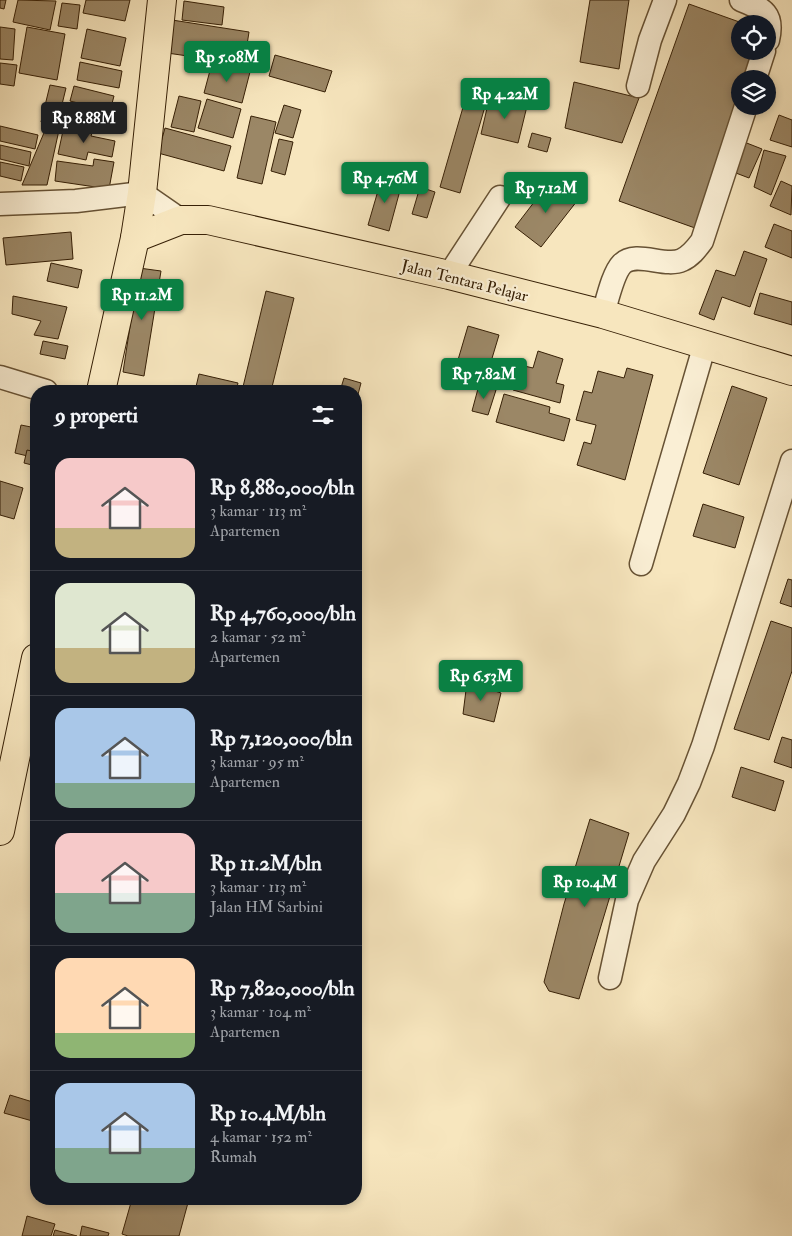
<!DOCTYPE html>
<html lang="id">
<head>
<meta charset="utf-8">
<style>
	body { margin:0; font-family:"IM FELL Double Pica",serif; background:#20242c; color:#f1f3f6; height:100vh; display:flex; flex-direction:column; font-size:19px; white-space:nowrap }
	* { box-sizing:border-box; margin:0 }
	p { font-size:16px; color:#9ea1a6 }
	.icon { flex:none; width:28px; height:28px; fill:none; stroke:currentColor; stroke-width:2; stroke-linecap:round; stroke-linejoin:round }
	.map { position:relative; flex:1; overflow:hidden }
	.sheet { position:absolute; left:30px; top:385px; width:332px; height:820px; display:flex; flex-direction:column; background:#171b24; border-radius:20px; box-shadow:0 2px 8px #0003 }
	.sheet>* { flex:none }
	.buttons { position:absolute; left:731px; top:15px; display:grid; gap:10px }
	.buttons a { display:grid; place-items:center; width:45px; height:45px; border-radius:50%; background:#171b24; box-shadow:0 2px 8px #0003; font-size:25px }
	.price { position:absolute; translate:-50% -42px; padding:0 11px; border-radius:5px; background:#0b8043; color:#fff; font-size:16px; line-height:32px; filter:drop-shadow(0 1px 2px #0008) }
	.price::after { content:''; position:absolute; left:50%; top:30px; width:15px; height:11px; margin-left:-8px; background:inherit; clip-path:polygon(0 0,100% 0,50% 100%) }
	.price.current { background:#222; color:#fff }
	ul { padding:0; list-style:none }
	li { display:flex; align-items:center; gap:15px; height:125px; padding:0 25px }
	li+li { border-top:1px solid #363941 }
	li span { display:grid; place-items:center; flex:none; width:140px; height:100px; border-radius:15px; color:#555 }
	li>.icon { margin-inline-start:auto }
	span .icon { width:60px; height:60px; fill:#fffc; stroke-width:1 }
	li b { font-size:21px }
	h2 { display:flex; justify-content:space-between; align-items:center; height:60px; padding:0 25px; font-size:21px }
	.map>svg:first-child { display:block }
	.building { fill:#9b8766; stroke:#372006 }
	.lines { fill:none; stroke-linecap:round; stroke-linejoin:round }
	.minor-casing { stroke:#675234; stroke-width:25 }
	.major-casing { stroke:#372006; stroke-width:30 }
	.minor { stroke:#faefd5; stroke-width:22 }
	.major { stroke:#f7e6be; stroke-width:28 }
	.labels { text-anchor:middle; stroke-width:4.5; stroke-linejoin:round; paint-order:stroke }
	.street-label { font-size:16px; fill:#372006; stroke:#faefd5 }
</style>
</head>
<body>
<div class="map">
<svg width="792" height="1236" viewBox="0 0 792 1236">
	<rect width="100%" height="100%" fill="#f7e6be"/>
	<filter id="stains"><feTurbulence type="fractalNoise" baseFrequency=".004" numOctaves="4"/><feColorMatrix values="0 0 0 0 .2 0 0 0 0 .09 0 0 0 0 .02 0 0 0 .5 -.17"/></filter>
	<radialGradient id="worn" r=".72"><stop offset=".6" stop-color="#630" stop-opacity="0"/><stop offset="1" stop-color="#630" stop-opacity=".3"/></radialGradient>
	<g class="building">
		<polygon points="0,0 6,0 4,9 0,8"/>
		<polygon points="18,0 56,1 50,30 13,22"/>
		<polygon points="86,0 130,0 125,21 83,13"/>
		<polygon points="590,0 629,0 619,69 580,62"/>
		<polygon points="184,1 224,7 222,25 182,20"/>
		<polygon points="62,3 80,5 77,29 58,26"/>
		<polygon points="689,4 745,24 740,24 740,51 757,51 748,79 740,79 740,100 695,228 619,201"/>
		<polygon points="172,20 249,32 244,64 167,53"/>
		<polygon points="0,27 15,29 13,60 0,59"/>
		<polygon points="27,27 65,34 57,80 19,73"/>
		<polygon points="87,29 126,38 120,66 81,58"/>
		<polygon points="275,55 332,71 325,92 269,76"/>
		<polygon points="80,62 122,71 119,88 77,80"/>
		<polygon points="0,63 17,65 14,86 0,84"/>
		<polygon points="212,63 250,72 242,103 204,93"/>
		<polygon points="574,82 639,98 622,143 565,128"/>
		<polygon points="50,85 66,88 57,125 41,122"/>
		<polygon points="74,86 114,96 110,111 70,101"/>
		<polygon points="468,90 488,96 460,193 440,187"/>
		<polygon points="179,96 201,101 194,132 171,127"/>
		<polygon points="504,96 528,102 518,143 481,134 488,104 501,107"/>
		<polygon points="207,99 241,109 233,138 198,128"/>
		<polygon points="65,103 118,115 114,133 61,121"/>
		<polygon points="284,105 301,110 293,138 275,133"/>
		<polygon points="779,115 792,120 792,147 770,140"/>
		<polygon points="251,116 276,122 262,184 237,178"/>
		<polygon points="0,126 38,135 35,149 0,141"/>
		<polygon points="64,126 92,133 91,136 115,141 112,157 88,152 86,160 58,154"/>
		<polygon points="46,128 59,130 47,185 22,185"/>
		<polygon points="165,128 231,146 224,171 158,153"/>
		<polygon points="532,133 551,138 547,152 528,147"/>
		<polygon points="279,139 293,142 285,175 271,171"/>
		<polygon points="739,140 762,149 749,178 728,170"/>
		<polygon points="0,145 31,152 29,166 0,159"/>
		<polygon points="764,150 786,156 771,195 754,187"/>
		<polygon points="94,159 114,162 109,189 55,181 57,161 93,166"/>
		<polygon points="0,162 24,167 21,181 0,176"/>
		<polygon points="382,177 402,183 389,231 368,225"/>
		<polygon points="551,180 577,201 541,247 515,227"/>
		<polygon points="781,181 792,186 791,215 770,206"/>
		<polygon points="420,187 435,192 427,218 412,214"/>
		<polygon points="774,224 792,231 792,258 765,247"/>
		<polygon points="71,232 73,259 6,265 3,238"/>
		<polygon points="744,251 767,259 750,307 722,297 714,320 699,314 716,270 735,276"/>
		<polygon points="51,263 82,270 78,288 47,281"/>
		<polygon points="139,268 161,271 144,376 123,372"/>
		<polygon points="266,291 294,298 271,391 242,391"/>
		<polygon points="760,293 792,302 792,325 754,314"/>
		<polygon points="13,296 67,307 58,339 34,335 41,321 12,314"/>
		<polygon points="468,326 499,335 490,365 507,370 503,385 455,370"/>
		<polygon points="43,341 68,346 65,359 40,354"/>
		<polygon points="538,351 563,359 556,383 564,385 560,403 513,390 520,365 533,368"/>
		<polygon points="627,368 653,375 625,480 577,465 584,442 591,444 596,425 576,420 584,391 592,393 598,371 624,378"/>
		<polygon points="199,374 238,383 236,391 195,391"/>
		<polygon points="344,378 361,383 356,402 356,391 340,391"/>
		<polygon points="479,385 496,390 488,415 472,411"/>
		<polygon points="732,386 767,398 739,485 703,473"/>
		<polygon points="504,394 550,407 549,413 570,419 564,441 496,422"/>
		<polygon points="33,422 36,423 36,448 28,447"/>
		<polygon points="21,425 36,428 36,458 15,453"/>
		<polygon points="27,450 36,452 36,466 24,463"/>
		<polygon points="0,481 23,488 14,519 0,515"/>
		<polygon points="703,504 744,517 735,548 693,536"/>
		<polygon points="788,579 792,580 792,607 780,603"/>
		<polygon points="771,621 792,628 792,671 769,740 734,729"/>
		<polygon points="467,682 501,693 494,722 463,714"/>
		<polygon points="782,737 792,740 792,768 774,762"/>
		<polygon points="741,767 784,781 775,811 732,797"/>
		<polygon points="590,819 629,833 579,999 549,991 544,982 564,904"/>
		<polygon points="10,1095 36,1103 36,1122 4,1113"/>
		<polygon points="132,1199 189,1199 179,1236 128,1236 122,1234"/>
		<polygon points="27,1216 55,1224 51,1236 22,1236"/>
		<polygon points="82,1226 109,1233 108,1236 80,1236"/>
		<polygon points="55,1230 77,1236 53,1236"/>
	</g>
	<g class="lines">
		<g class="minor-casing">
			<g id="minor">
				<path d="M741 0C764 9 774 14 768 40"/>
				<polyline points="755,79 764,51"/>
				<polyline points="638,86 650,40 665,0"/>
				<polyline points="0,204 76,201 142,193 181,220"/>
				<polyline points="449,275 500,197"/>
				<path d="M603 314C607 301 613 273 622 264 636 250 665 268 682 260 691 256 696 249 702 241L746 106"/>
				<polyline points="0,377 46,391"/>
				<polyline points="641,564 705,344"/>
				<polyline points="610,978 627,900 644,861 674,814 689,783 703,746 792,461"/>
			</g>
		</g>
		<g class="major-casing">
			<g id="major">
				<polyline points="135,238 181,220 208,220 449,275 603,314 792,371"/>
				<polyline points="101,391 135,238 142,193 162,0"/>
				<polyline points="0,831 36,658"/>
			</g>
		</g>
		<use href="#minor" class="minor"/>
		<use href="#major" class="major"/>
	</g>
	<g class="labels">
		<g class="street-label">
			<text transform="translate(465 280) rotate(14)" y="6">Jalan Tentara Pelajar</text>
		</g>
	</g>
	<rect width="100%" height="100%" filter="url(#stains)"/>
	<rect width="100%" height="100%" fill="url(#worn)"/>
</svg>
<div class="buttons">
<a><svg class="icon" aria-label="locate" viewBox="0 0 24 24"><circle cx="12" cy="12" r="6"/><path d="M12 2v4M12 18v4M2 12h4M18 12h4"/></svg></a>
<a><svg class="icon" aria-label="layers" viewBox="0 0 24 24"><path d="M12 4l9 5-9 5-9-5zM3 14l9 5 9-5"/></svg></a>
</div>
<b class="price" style="left:227px;top:83px">Rp 5.08M</b>
<b class="price" style="left:505px;top:120px">Rp 4.22M</b>
<b class="price current" style="left:84px;top:144px">Rp 8.88M</b>
<b class="price" style="left:385px;top:204px">Rp 4.76M</b>
<b class="price" style="left:546px;top:214px">Rp 7.12M</b>
<b class="price" style="left:142px;top:321px">Rp 11.2M</b>
<b class="price" style="left:484px;top:400px">Rp 7.82M</b>
<b class="price" style="left:481px;top:702px">Rp 6.53M</b>
<b class="price" style="left:585px;top:908px">Rp 10.4M</b>
<section class="sheet">
<h2>9 properti<svg class="icon" aria-label="filters" viewBox="0 0 24 24"><path d="M4 7h16M4 17h16"/><circle cx="9" cy="7" r="2"/><circle cx="15" cy="17" r="2"/></svg></h2>
<ul>
<li><span style="background:linear-gradient(#f6c9c9 70%,#c2b280 0)"><svg class="icon" aria-label="home" viewBox="0 0 24 24"><path d="M3 11l9-7 9 7M6 9v11h12V9"/></svg></span><div><b>Rp 8,880,000/bln</b><p>3 kamar · 113 m²</p><p>Apartemen</p></div></li>
<li><span style="background:linear-gradient(#dfe7d0 65%,#c2b280 0)"><svg class="icon" aria-label="home" viewBox="0 0 24 24"><path d="M3 11l9-7 9 7M6 9v11h12V9"/></svg></span><div><b>Rp 4,760,000/bln</b><p>2 kamar · 52 m²</p><p>Apartemen</p></div></li>
<li><span style="background:linear-gradient(#a9c7e8 75%,#7fa58c 0)"><svg class="icon" aria-label="home" viewBox="0 0 24 24"><path d="M3 11l9-7 9 7M6 9v11h12V9"/></svg></span><div><b>Rp 7,120,000/bln</b><p>3 kamar · 95 m²</p><p>Apartemen</p></div></li>
<li><span style="background:linear-gradient(#f6c9c9 60%,#7fa58c 0)"><svg class="icon" aria-label="home" viewBox="0 0 24 24"><path d="M3 11l9-7 9 7M6 9v11h12V9"/></svg></span><div><b>Rp 11.2M/bln</b><p>3 kamar · 113 m²</p><p>Jalan HM Sarbini</p></div></li>
<li><span style="background:linear-gradient(#ffd9b3 75%,#8fb573 0)"><svg class="icon" aria-label="home" viewBox="0 0 24 24"><path d="M3 11l9-7 9 7M6 9v11h12V9"/></svg></span><div><b>Rp 7,820,000/bln</b><p>3 kamar · 104 m²</p><p>Apartemen</p></div></li>
<li><span style="background:linear-gradient(#a9c7e8 65%,#7fa58c 0)"><svg class="icon" aria-label="home" viewBox="0 0 24 24"><path d="M3 11l9-7 9 7M6 9v11h12V9"/></svg></span><div><b>Rp 10.4M/bln</b><p>4 kamar · 152 m²</p><p>Rumah</p></div></li>
</ul>
</section>
</div>
</body>
</html>
